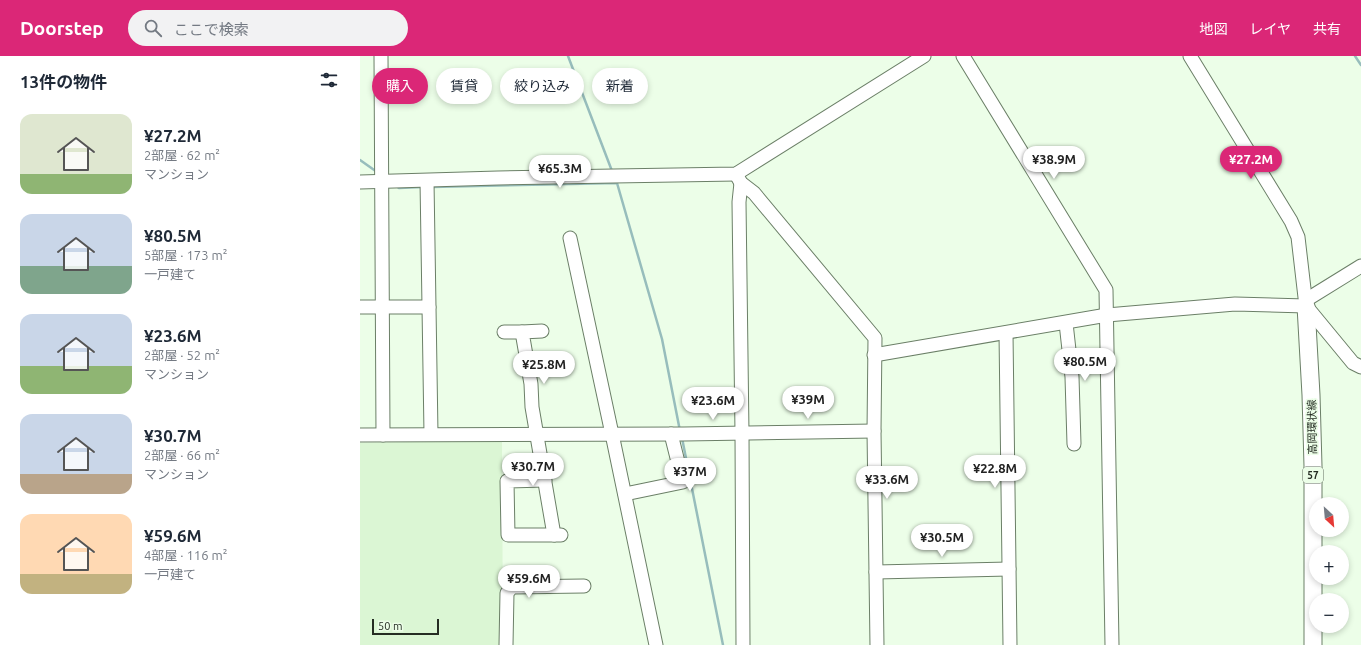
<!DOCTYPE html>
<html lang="ja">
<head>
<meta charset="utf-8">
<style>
	body { margin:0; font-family:Ubuntu,"Noto Sans JP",sans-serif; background:#f2f2f3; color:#1f2937; height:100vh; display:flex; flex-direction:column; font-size:15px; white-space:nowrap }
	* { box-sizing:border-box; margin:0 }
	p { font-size:13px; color:#747a83 }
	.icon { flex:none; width:22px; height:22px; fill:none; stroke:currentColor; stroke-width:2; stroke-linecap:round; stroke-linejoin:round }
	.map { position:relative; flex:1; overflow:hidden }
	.details { display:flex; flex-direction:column; background:#fff; width:360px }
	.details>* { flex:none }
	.hud { position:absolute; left:12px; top:12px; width:380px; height:36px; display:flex; gap:8px }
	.needle { width:26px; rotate:154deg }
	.fabs { position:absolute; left:949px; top:441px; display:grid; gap:8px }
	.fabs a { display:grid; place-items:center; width:40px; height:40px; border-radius:50%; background:#fff; box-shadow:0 2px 6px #0003; font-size:20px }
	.scale { position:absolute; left:12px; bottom:10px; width:67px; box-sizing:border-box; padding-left:4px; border:2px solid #252d23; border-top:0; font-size:11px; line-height:14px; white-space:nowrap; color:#252d23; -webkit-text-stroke:3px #ecfee8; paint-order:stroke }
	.price { position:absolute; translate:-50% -34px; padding:0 9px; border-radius:14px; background:#fff; color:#222; font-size:13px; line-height:26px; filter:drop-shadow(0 1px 2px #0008) }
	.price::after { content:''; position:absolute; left:50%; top:24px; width:12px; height:9px; margin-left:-6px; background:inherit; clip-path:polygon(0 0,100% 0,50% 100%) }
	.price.on { background:#db2777; color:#fff }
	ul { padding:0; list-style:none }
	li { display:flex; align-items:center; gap:12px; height:100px; padding:0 20px }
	li span { display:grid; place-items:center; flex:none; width:112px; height:80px; border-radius:12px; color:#555 }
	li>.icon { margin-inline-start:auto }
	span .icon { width:48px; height:48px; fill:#fffc; stroke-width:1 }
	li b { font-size:17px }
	h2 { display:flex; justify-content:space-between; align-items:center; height:48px; padding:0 20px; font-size:17px }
	.pill { padding:0 14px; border-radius:18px; background:#fff; box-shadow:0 2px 6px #0003; font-size:14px; line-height:36px }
	.pill.on { background:#db2777; color:#fff }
	header { display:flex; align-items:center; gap:24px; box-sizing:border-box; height:56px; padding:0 20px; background:#db2777; color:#fff }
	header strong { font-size:19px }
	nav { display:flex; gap:22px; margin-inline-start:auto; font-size:14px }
	.search { width:280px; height:36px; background:#f2f2f3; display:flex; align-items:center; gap:10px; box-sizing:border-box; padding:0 14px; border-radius:22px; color:#747a83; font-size:15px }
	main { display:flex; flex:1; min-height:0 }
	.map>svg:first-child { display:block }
	.built { fill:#dbf6d4 }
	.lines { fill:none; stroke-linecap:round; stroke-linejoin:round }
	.stream { stroke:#97bdbc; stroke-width:2.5 }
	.minor-casing { stroke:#6b7f67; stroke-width:15 }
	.major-casing { stroke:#6b7f67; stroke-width:19 }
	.minor { stroke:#fff; stroke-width:13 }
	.major { stroke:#fff; stroke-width:17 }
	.labels { text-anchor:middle; stroke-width:3.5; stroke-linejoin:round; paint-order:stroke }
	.shield { fill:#ecfee8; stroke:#616c5e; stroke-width:1 }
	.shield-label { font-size:10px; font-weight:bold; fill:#252d23 }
	.street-label { font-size:11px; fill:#252d23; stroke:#ecfee8 }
</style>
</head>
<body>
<header>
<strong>Doorstep</strong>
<div class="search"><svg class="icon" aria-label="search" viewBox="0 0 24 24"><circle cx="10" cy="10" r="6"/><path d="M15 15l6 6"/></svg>ここで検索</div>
<nav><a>地図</a><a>レイヤ</a><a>共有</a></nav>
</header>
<main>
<section class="details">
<h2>13件の物件<svg class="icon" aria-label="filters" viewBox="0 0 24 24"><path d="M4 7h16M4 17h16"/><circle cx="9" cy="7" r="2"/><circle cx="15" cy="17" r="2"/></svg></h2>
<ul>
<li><span style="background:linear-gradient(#dfe7d0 75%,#8fb573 0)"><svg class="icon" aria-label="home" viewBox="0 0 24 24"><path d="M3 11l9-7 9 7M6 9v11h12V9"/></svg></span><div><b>¥27.2M</b><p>2部屋 · 62 m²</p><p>マンション</p></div></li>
<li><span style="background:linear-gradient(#c9d6e8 65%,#7fa58c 0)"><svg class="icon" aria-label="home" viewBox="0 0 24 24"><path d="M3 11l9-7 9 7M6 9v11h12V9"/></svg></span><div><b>¥80.5M</b><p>5部屋 · 173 m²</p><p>一戸建て</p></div></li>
<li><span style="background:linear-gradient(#c9d6e8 65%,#8fb573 0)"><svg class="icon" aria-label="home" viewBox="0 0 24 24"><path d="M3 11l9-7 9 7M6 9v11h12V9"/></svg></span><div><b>¥23.6M</b><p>2部屋 · 52 m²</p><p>マンション</p></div></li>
<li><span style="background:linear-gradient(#c9d6e8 75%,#b9a48a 0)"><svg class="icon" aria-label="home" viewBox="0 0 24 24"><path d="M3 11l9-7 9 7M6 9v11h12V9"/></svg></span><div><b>¥30.7M</b><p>2部屋 · 66 m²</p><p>マンション</p></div></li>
<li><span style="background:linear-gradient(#ffd9b3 75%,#c2b280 0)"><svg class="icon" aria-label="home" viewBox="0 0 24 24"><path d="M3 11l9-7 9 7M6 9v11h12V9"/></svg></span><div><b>¥59.6M</b><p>4部屋 · 116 m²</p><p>一戸建て</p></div></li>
</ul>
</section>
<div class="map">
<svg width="1001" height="589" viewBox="0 0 1001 589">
	<rect width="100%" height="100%" fill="#ecfee8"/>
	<polygon class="built" points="142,384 143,589 0,589 0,387"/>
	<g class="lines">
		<g class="stream">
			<polyline points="208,0 252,115"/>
			<polyline points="995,0 1001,9"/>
			<polyline points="0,104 17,116"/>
			<polyline points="36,130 39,132 63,131"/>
			<polyline points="72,131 257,127 302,283 320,375"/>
			<polyline points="322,382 363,589"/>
		</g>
		<g class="minor-casing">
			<g id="minor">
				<polyline points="21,0 23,379"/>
				<polyline points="603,0 746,234 752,589"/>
				<polyline points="830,0 931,165 938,181 946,250 993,307 1001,311"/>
				<polyline points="376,118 381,127 394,137 515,282 514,375 517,589"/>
				<polyline points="67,125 69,251"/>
				<polyline points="0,126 138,122 376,118 564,0"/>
				<polyline points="381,127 379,146 382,377 383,589"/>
				<polyline points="210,182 252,378 296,589"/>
				<polyline points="946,244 1001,210"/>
				<polyline points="0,251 69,251 71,378"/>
				<polyline points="706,267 712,321 714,388"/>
				<polyline points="182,275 162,276 171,328 172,351 194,479"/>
				<polyline points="144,276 162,276"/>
				<polyline points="646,277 650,589"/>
				<polyline points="514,299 747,259 875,248 946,250"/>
				<polyline points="0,379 324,378 514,375"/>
				<polyline points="185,424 147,425 148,479 201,479"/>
				<polyline points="265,438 323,426 311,378"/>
				<polyline points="516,516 649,513"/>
				<polyline points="146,589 147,537 152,531 224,530"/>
			</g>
		</g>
		<g class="major-casing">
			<polyline id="major" points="946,250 951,339 953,410 953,589"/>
		</g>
		<use href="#minor" class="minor"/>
		<use href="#major" class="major"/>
	</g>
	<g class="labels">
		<rect class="shield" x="943" y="411" width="20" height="16" rx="3"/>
		<g class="shield-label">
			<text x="953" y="423">57</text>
		</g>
		<g class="street-label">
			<text transform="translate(952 371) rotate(-91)" y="4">高岡環状線</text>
		</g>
	</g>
</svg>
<div class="fabs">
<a><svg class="needle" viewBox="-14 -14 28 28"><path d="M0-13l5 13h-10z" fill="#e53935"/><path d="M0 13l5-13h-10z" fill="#747a83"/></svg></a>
<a>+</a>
<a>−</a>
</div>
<div class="scale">50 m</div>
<b class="price" style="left:694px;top:124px">¥38.9M</b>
<b class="price on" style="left:891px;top:124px">¥27.2M</b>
<b class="price" style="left:200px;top:133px">¥65.3M</b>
<b class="price" style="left:725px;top:326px">¥80.5M</b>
<b class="price" style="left:184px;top:329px">¥25.8M</b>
<b class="price" style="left:448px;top:364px">¥39M</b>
<b class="price" style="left:353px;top:365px">¥23.6M</b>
<b class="price" style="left:173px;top:431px">¥30.7M</b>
<b class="price" style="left:635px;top:433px">¥22.8M</b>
<b class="price" style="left:330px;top:436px">¥37M</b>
<b class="price" style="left:527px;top:444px">¥33.6M</b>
<b class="price" style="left:582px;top:502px">¥30.5M</b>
<b class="price" style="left:169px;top:543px">¥59.6M</b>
<div class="hud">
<a class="pill on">購入</a>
<a class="pill">賃貸</a>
<a class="pill">絞り込み</a>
<a class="pill">新着</a>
</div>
</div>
</main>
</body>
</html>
